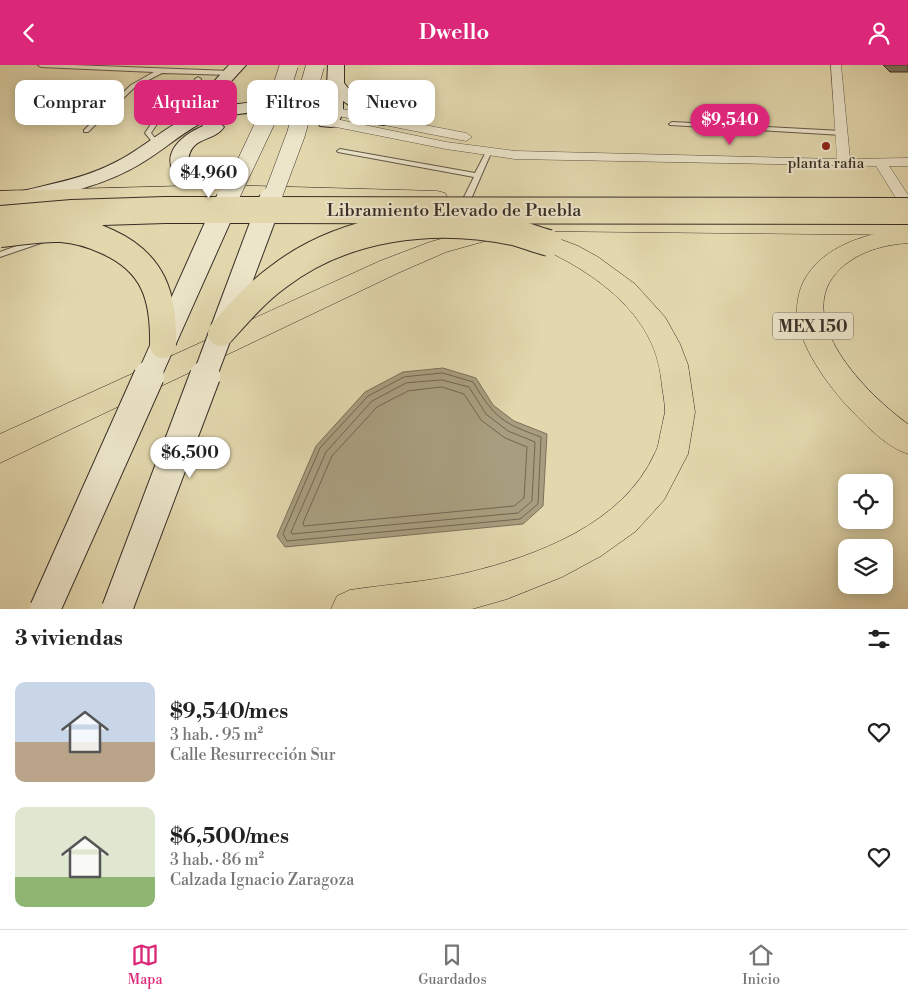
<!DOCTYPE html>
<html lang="es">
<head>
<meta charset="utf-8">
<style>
	body { margin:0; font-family:"Libre Bodoni",serif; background:#f6f6f6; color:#222; height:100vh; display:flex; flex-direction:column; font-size:19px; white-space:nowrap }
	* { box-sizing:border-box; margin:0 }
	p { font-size:16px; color:#767676 }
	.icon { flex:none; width:28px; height:28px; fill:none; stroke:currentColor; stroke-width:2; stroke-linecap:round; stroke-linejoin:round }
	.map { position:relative; height:544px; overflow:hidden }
	.side { display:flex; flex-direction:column; background:#fff; flex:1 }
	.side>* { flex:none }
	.banner { position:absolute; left:15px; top:15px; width:500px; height:45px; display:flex; gap:10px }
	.fabs { position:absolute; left:838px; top:409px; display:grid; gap:10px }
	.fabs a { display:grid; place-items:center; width:55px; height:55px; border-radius:10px; background:#fff; box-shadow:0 2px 12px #0003; font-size:25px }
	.price { position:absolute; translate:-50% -42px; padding:0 11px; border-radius:18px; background:#fff; color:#222; font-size:16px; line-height:32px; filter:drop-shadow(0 1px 2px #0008) }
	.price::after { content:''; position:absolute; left:50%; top:30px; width:15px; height:11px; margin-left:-8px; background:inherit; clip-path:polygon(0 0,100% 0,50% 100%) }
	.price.selected { background:#db2777; color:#fff }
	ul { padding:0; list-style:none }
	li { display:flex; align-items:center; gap:15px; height:125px; padding:0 15px }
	li span { display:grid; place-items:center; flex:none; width:140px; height:100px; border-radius:10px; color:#555 }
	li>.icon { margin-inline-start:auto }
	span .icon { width:60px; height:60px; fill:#fffc; stroke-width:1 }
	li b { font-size:21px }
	h2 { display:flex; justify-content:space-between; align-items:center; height:60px; padding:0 15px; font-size:21px }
	.tag { padding:0 18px; border-radius:10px; background:#fff; box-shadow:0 2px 12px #0003; font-size:18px; line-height:45px }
	.tag.selected { background:#db2777; color:#fff }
	header { display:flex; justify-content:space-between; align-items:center; height:65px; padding:0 15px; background:#db2777; color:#fff; font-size:22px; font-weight:600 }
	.dock { display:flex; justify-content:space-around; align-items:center; height:70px; border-top:1px solid #e0e0e0; background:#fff; font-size:14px; color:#767676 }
	.dock a { display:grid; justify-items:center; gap:2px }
	.dock .selected { color:#db2777 }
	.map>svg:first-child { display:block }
	.water { fill:#a89e7f; stroke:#7b715b }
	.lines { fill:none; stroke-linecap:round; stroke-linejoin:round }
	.shore { stroke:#706652; stroke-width:1 }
	.lane-casing { stroke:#625848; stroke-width:2 }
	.street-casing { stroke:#625848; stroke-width:1 }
	.secondary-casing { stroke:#382e26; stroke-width:2 }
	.primary-casing { stroke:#382e26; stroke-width:1 }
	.highway-casing { stroke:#382e26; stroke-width:1 }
	.lane { fill:#ece5ca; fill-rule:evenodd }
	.street { fill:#ece5ca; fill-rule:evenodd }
	.secondary { fill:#ece5ca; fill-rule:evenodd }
	.primary { fill:#e2d7ad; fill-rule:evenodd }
	.highway { fill:#e2d7ad; fill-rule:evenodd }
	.secondary-bridge-far2-casing { stroke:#382e26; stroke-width:19; stroke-linecap:butt }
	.secondary-bridge-far1-casing { stroke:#382e26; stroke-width:25; stroke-linecap:butt }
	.secondary-bridge-casing { stroke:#382e26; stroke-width:32; stroke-linecap:butt }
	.primary-bridge-casing { stroke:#382e26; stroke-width:28; stroke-linecap:butt }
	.highway-bridge-casing { stroke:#382e26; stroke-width:28; stroke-linecap:butt }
	.secondary-bridge-far2 { stroke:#ece5ca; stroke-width:18 }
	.secondary-bridge-far1 { stroke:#ece5ca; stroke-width:23 }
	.secondary-bridge { stroke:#ece5ca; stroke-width:30 }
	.primary-bridge { stroke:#e2d7ad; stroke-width:26 }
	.highway-bridge { stroke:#e2d7ad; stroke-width:26 }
	.wall { fill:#7c735d; stroke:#382e26 }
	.shaded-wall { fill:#655e4c; stroke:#382e26 }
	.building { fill:#90866c; stroke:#382e26 }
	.poi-dot { fill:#8f2418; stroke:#ece5ca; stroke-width:2 }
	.labels { text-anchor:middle; stroke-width:4; stroke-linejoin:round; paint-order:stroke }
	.far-poi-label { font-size:15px; fill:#382e26; stroke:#ece5ca }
	.shield { fill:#ece5ca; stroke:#6e6557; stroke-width:1 }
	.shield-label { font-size:16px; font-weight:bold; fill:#382e26 }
	.street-label { font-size:18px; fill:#382e26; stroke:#ece5ca }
</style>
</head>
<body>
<header><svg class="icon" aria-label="back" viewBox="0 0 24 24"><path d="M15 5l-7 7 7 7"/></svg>Dwello<svg class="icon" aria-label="person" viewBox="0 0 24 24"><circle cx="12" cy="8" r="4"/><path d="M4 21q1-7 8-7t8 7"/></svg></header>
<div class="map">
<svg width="908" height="544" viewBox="0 0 908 544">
	<rect width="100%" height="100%" fill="#e2d7ad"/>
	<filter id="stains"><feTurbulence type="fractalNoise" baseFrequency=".004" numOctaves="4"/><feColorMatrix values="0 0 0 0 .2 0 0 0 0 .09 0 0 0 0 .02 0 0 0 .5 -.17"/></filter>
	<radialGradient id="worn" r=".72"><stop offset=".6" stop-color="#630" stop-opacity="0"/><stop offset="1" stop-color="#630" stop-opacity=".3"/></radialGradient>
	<polygon class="water" points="443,303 476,313 493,340 514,356 547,369 543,441 523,459 285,482 277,471 316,381 365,327 403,307"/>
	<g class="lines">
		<g class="shore">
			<path d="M443 308 473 317C495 353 502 358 541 372L538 439 520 454 287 476 283 469 320 383 368 331 404 312Z"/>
			<polygon points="442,315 469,322 486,349 508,366 535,377 532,436 518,448 292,469 291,467 326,387 372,336 406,318"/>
			<polygon points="442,322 464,329 481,355 505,373 527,382 524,433 514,441 304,461 303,458 332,391 377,342 408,326"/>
		</g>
		<g class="lane-casing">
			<g id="lane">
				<polygon points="38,0 73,0 230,6 233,8 230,10 162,8 135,22 88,67 84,67 84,65 131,20 154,7 41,2"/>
				<path d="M198 12 201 14 200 18 220 16 223 18 220 20 199 21 190 52H197V54L157 59 151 68 159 78 154 79 145 68 151 59 144 58 141 53 153 27 158 22 194 18 195 14ZM193 22 183 53 148 55 147 53 159 28 162 25Z"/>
				<polygon points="672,57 842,66 845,68 842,70 670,60 669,59"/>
				<polygon points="340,84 475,108 486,87 488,86 491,88 471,134 467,136 463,134 474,112 338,87 337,86"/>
				<polygon points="38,173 41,173 45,175 44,177 0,192 0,187"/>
			</g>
		</g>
		<g class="street-casing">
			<g id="street">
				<polygon points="831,0 841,0 850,94 908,93 908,101 889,101 908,130 908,142 901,141 876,101 515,94 446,84 331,61 325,57 331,53 446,77 515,86 837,94"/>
				<polygon points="342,44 466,68 472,72 466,76 338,51 336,48 338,45"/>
			</g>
		</g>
		<g class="secondary-casing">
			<path id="secondary" d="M229 0H246L214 35V44C251 34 289 36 326 41L328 0H344V18L348 23 392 55 389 59 383 60 377 59 343 36V47L337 61 331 62 320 61 317 57 324 51C288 46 251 44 215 54L224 62C213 78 190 70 188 97L199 110 229 123 232 127 229 131C219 134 212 130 203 127 157 110 162 79 203 61L201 58C179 70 161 87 140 99 104 121 62 129 22 138L15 136 12 132 15 128C49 119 83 114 114 98 143 84 166 60 197 48L198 34Z"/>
		</g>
		<g class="primary-casing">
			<g id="primary">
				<polygon points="222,120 437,126 445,128 448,133 445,138 437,140 222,134 0,140 0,126"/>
				<polygon points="502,157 510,159 514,164 510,169 446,187 398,208 0,398 0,369 380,196 430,177"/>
				<path d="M908 164V178C883 180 860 186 841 203 788 252 868 330 908 359V389C885 381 868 362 851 345 829 322 797 279 797 246 797 189 860 167 908 164Z"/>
			</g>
		</g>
		<g class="highway-casing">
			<g id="highway">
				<polygon points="537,152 908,156 908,170 537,166 529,164 525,159 529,154"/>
				<path d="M549 170 578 181 598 192 635 219 665 252 680 279 688 300 695 347 688 389 664 435 636 466 601 491 562 512 507 534 472 544H331L337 531 350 525C389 519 428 517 466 508 537 491 623 459 655 388 659 381 659 373 661 366 662 360 664 353 665 347 665 336 662 324 661 313 654 249 595 208 541 183L537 178 541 173Z"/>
			</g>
		</g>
		<use href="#lane" class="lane"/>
		<use href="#street" class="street"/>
		<use href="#secondary" class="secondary"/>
		<use href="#primary" class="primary"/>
		<use href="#highway" class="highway"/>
		<g class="secondary-bridge-far2-casing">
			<g id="secondary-bridge-far2">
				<polyline points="228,136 282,22 289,0"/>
				<polyline points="271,136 296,69 315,1"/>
			</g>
		</g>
		<g class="secondary-bridge-far1-casing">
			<g id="secondary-bridge-far1">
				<polyline points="148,313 228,134"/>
				<polyline points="204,313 271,134"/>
			</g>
		</g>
		<g class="secondary-bridge-casing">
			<g id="secondary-bridge">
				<polyline points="45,544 149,311"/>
				<polyline points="117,544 205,311"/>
			</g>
		</g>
		<g class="primary-bridge-casing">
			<path id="primary-bridge" d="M0 169C20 167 41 163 61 164 78 165 93 170 108 177 154 198 164 232 163 280"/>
		</g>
		<g class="highway-bridge-casing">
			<g id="highway-bridge">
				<polyline points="0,154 72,148 165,145 908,146"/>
				<path d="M221 268C239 248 256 228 278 212 343 162 432 150 513 167 525 170 537 175 549 178"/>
			</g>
		</g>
		<use href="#secondary-bridge-far2" class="secondary-bridge-far2"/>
		<use href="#secondary-bridge-far1" class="secondary-bridge-far1"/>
		<use href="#secondary-bridge" class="secondary-bridge"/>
		<use href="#primary-bridge" class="primary-bridge"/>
		<use href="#highway-bridge" class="highway-bridge"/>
	</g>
	<g class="wall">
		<polygon points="883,0 908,0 908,7 890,7"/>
		<polygon points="185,18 186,22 174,55 149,56 147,53"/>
	</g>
	<polygon class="shaded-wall" points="185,18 186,22 174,55 173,51"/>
	<polygon class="building" points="185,18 173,51 147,53 161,19"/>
	<circle class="poi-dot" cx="826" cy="81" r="5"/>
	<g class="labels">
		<g class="far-poi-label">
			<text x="826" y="103">planta rafia</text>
		</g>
		<rect class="shield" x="773" y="247.5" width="80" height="27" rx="4"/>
		<g class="shield-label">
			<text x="813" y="267">MEX 150</text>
		</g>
		<g class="street-label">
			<text x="454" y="151">Libramiento Elevado de Puebla</text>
		</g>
	</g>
	<rect width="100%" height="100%" filter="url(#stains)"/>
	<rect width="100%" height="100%" fill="url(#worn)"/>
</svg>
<div class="fabs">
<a><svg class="icon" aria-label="locate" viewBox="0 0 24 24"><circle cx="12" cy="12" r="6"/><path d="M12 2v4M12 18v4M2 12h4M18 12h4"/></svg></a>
<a><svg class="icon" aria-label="layers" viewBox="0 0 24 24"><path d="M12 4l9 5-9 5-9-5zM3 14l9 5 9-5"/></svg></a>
</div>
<b class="price selected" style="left:730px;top:81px">$9,540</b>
<b class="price" style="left:209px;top:134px">$4,960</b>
<b class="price" style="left:190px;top:414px">$6,500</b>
<div class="banner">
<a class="tag">Comprar</a>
<a class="tag selected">Alquilar</a>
<a class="tag">Filtros</a>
<a class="tag">Nuevo</a>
</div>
</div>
<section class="side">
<h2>3 viviendas<svg class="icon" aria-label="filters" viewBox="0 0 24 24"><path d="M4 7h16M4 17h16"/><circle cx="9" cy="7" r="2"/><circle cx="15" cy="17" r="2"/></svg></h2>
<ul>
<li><span style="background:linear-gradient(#c9d6e8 60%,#b9a48a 0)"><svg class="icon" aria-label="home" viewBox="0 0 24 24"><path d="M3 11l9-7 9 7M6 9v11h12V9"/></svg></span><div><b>$9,540/mes</b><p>3 hab. · 95 m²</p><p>Calle Resurrección Sur</p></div><svg class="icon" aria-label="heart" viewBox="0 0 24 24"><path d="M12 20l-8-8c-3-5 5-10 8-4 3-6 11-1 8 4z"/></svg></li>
<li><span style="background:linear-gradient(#dfe7d0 70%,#8fb573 0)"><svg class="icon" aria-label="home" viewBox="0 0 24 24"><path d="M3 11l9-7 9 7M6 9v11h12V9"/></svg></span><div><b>$6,500/mes</b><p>3 hab. · 86 m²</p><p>Calzada Ignacio Zaragoza</p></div><svg class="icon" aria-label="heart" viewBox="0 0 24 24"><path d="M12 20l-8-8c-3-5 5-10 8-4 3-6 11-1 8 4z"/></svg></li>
</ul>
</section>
<nav class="dock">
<a class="selected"><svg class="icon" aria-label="map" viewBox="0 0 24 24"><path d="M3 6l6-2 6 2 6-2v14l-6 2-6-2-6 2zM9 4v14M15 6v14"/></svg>Mapa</a>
<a><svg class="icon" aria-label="saved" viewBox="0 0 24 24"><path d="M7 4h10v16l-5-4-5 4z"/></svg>Guardados</a>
<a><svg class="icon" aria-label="home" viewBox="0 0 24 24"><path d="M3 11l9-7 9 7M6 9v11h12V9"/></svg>Inicio</a>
</nav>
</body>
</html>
